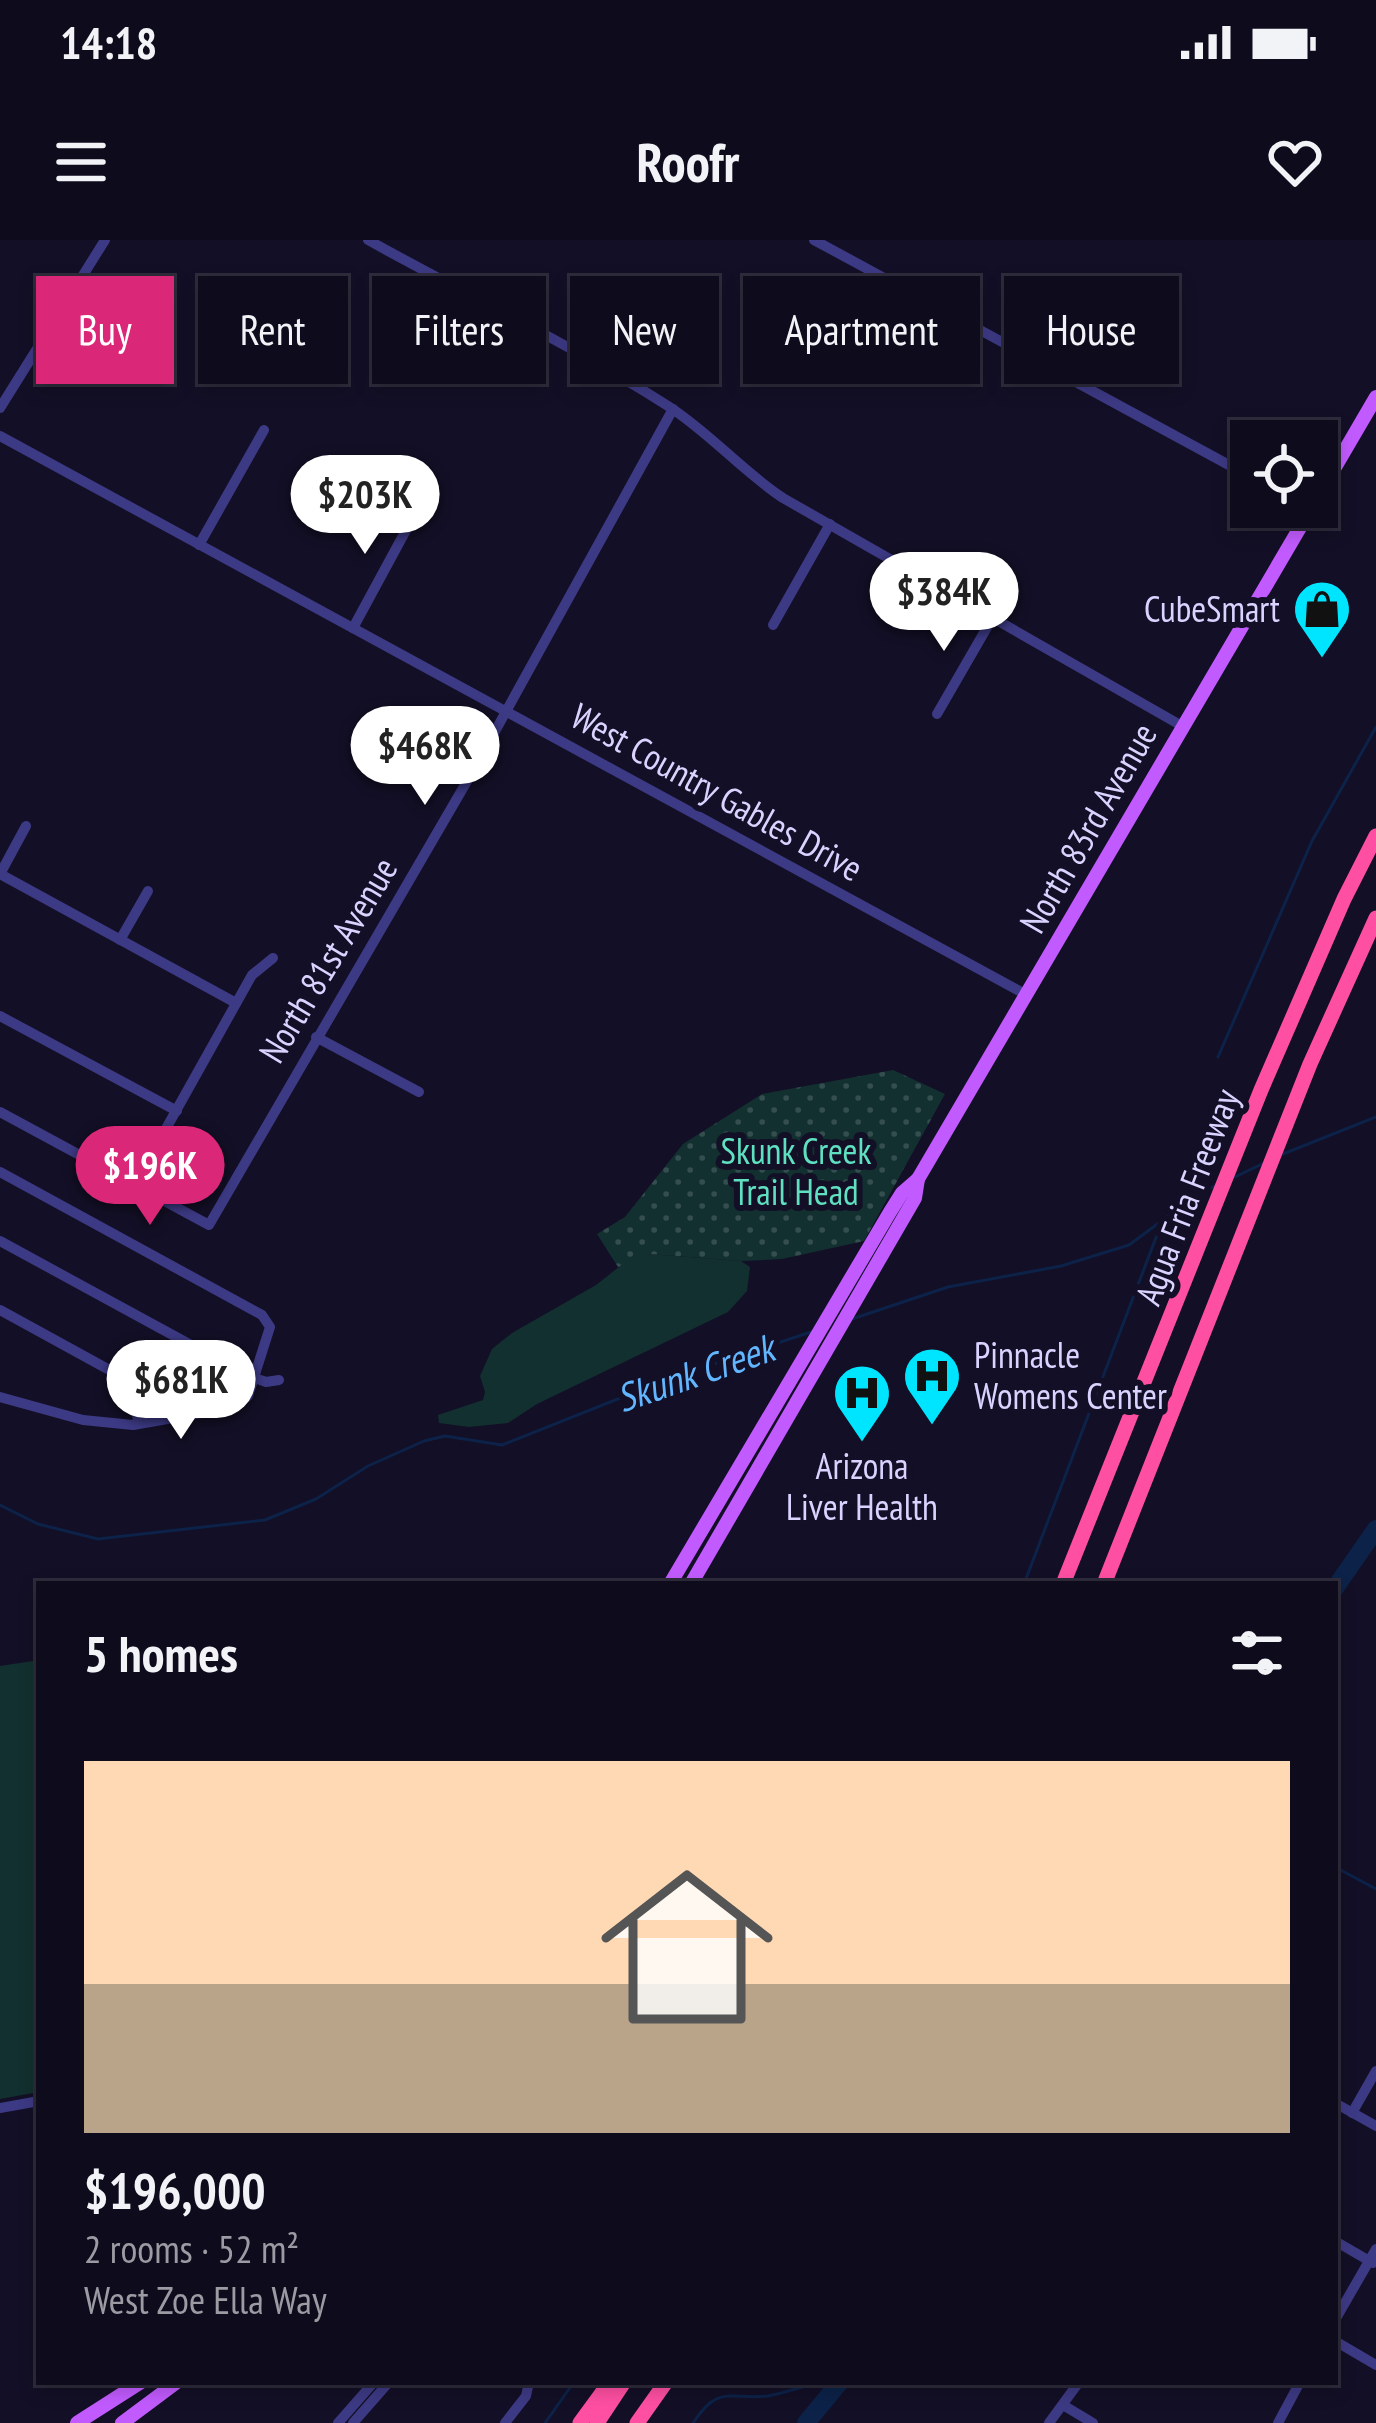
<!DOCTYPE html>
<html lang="en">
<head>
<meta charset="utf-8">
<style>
	body { margin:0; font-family:"PT Sans Narrow",sans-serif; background:#171425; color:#f1f3f6; height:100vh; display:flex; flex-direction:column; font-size:45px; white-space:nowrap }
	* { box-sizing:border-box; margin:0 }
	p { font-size:39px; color:#9b9ba3 }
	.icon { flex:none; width:66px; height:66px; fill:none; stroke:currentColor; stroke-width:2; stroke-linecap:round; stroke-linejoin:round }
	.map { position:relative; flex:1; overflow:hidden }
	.sheet { position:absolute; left:36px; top:1341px; width:1302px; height:804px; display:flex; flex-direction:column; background:#0e0b1c; border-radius:0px; box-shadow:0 6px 18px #0003,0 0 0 3px #2e2b3b }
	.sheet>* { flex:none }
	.guide { position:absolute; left:36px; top:36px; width:1305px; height:108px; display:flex; gap:24px }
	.controls { position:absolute; left:1230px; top:180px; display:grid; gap:24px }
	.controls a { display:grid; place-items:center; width:108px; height:108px; border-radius:0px; background:#0e0b1c; box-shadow:0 6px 18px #0003,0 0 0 3px #2e2b3b; font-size:60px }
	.price { position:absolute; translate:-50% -102px; padding:0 27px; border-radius:42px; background:#fff; color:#222; font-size:39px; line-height:78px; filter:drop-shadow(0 3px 6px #0008) }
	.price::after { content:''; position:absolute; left:50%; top:72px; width:36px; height:27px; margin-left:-18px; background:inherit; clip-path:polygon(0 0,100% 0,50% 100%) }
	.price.selected { background:#db2777; color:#fff }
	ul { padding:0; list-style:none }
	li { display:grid; align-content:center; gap:24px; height:636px; padding:0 48px }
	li+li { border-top:3px solid #2e2b3b }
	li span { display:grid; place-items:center; height:372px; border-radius:0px; color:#555 }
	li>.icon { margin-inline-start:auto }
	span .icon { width:216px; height:216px; fill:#fffc; stroke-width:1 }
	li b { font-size:51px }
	h2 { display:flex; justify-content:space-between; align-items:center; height:144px; padding:0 48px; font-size:51px }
	.tag { padding:0 42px; border-radius:0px; background:#0e0b1c; box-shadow:0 6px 18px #0003,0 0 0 3px #2e2b3b; font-size:42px; line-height:108px }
	.tag.selected { background:#db2777; color:#fff }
	.status { display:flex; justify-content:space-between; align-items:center; height:84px; padding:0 60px; background:#0e0b1c; direction:ltr }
	.status svg { height:33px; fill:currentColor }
	header { display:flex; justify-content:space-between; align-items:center; height:156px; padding:0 48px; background:#0e0b1c; font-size:54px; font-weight:800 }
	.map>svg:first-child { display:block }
	.green { fill:#12302f }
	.park { fill:url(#park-dots) }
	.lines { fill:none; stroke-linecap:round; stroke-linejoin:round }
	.stream { stroke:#0c2248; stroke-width:3 }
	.river { stroke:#0c2248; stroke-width:18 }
	.minor { stroke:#3d3a85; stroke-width:10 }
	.major { stroke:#c25bff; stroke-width:14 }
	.highway { stroke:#ff4fa3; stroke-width:15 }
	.labels { text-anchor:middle; stroke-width:12; stroke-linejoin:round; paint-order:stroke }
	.poi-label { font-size:36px; fill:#d9d4ff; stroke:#130f26; text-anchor:end }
	.street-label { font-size:36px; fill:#d9d4ff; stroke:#130f26 }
	.park-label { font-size:36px; fill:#5fe0c0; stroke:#130f26 }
	.water-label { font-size:39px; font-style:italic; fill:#62b6ff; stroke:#130f26 }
</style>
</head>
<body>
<div class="status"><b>14:18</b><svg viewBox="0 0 49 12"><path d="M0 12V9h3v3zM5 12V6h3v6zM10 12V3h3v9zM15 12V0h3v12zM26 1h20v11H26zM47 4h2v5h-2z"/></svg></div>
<header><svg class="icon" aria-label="menu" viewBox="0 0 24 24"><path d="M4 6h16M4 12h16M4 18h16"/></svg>Roofr<svg class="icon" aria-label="heart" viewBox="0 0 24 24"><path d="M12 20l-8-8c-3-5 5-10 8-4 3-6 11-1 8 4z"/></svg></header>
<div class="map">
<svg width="1376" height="2183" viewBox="0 0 1376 2183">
	<defs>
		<pattern id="park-dots" width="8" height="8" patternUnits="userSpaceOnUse" patternTransform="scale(3)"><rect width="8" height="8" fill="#12302f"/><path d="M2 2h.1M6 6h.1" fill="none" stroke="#344d4e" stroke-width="1.8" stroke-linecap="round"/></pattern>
	</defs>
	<rect width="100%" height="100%" fill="#130f26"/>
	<g class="green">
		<polygon points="649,1014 741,1021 750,1027 747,1051 728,1072 537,1164 508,1183 469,1187 439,1183 438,1175 483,1160 485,1152 480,1136 492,1109 512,1093 596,1045 629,1019"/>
		<polygon points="39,1420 39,1852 0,1859 0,1426"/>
	</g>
	<polygon class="park" points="893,830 945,854 864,1001 782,1019 741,1021 649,1014 618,1027 597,994 625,977 683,904 762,854"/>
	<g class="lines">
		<g class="stream">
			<polyline points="1218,817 1312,601 1376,487"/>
			<polyline points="1283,914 1376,877"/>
			<polyline points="1235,937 1264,923"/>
			<polyline points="852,1079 948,1047 1061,1026 1129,1005 1198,954 1215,946"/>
			<polyline points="0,1265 38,1284 98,1299 265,1280 316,1259 368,1226 424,1201 445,1196 502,1205 668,1139 814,1091"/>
			<polyline points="1024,1344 1160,987"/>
			<polyline points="1335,1627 1376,1649"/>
			<polyline points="545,2183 574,2142"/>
			<path d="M693 2183C719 2144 729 2160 768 2156 781 2154 794 2149 806 2146"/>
		</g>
		<g class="river">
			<polyline points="1335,1348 1376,1289"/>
			<polyline points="806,2183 840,2142"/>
		</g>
		<g class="minor">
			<path d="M368 0C467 55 572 105 668 166 710 193 742 231 783 258L1182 486"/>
			<polyline points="814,0 1251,237"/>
			<polyline points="0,168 105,0"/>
			<polyline points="0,196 1025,754"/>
			<polyline points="199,305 264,190"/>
			<polyline points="773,385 830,284"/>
			<polyline points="353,388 418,268"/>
			<polyline points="937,474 993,377"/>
			<polyline points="0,634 236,763"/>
			<polyline points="0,634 26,586"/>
			<polyline points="120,700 148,651"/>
			<polyline points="0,776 177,871"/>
			<polyline points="316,797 419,852"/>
			<polyline points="0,872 209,985 477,524 673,169"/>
			<polyline points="149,919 252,735 273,718"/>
			<polyline points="0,932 262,1075 270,1087 248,1156 230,1168 133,1185 83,1180 0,1157"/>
			<polyline points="0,1001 246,1135 266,1142 279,1140"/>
			<polyline points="0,1070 135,1144 138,1184"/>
			<polyline points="1335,1863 1376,1886"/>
			<polyline points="0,1868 39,1861"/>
			<polyline points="1352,1873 1376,1831"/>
			<polyline points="1335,2001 1373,2023"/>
			<polyline points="1335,2080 1376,2009"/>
			<polyline points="1335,2101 1376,2125"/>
			<polyline points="1063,2165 1093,2183"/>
			<polyline points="338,2183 374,2142"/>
			<polyline points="353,2183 389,2142"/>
			<polyline points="505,2183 526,2156 529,2142"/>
			<polyline points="1049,2183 1079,2142"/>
			<polyline points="1278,2183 1300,2142"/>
		</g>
		<g class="major">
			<polyline points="1317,258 1376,157"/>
			<polyline points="670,1344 890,972 902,953 918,939 1312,267"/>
			<polyline points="691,1344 915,958 918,939"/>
			<polyline points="77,2183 141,2142"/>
			<polyline points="122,2183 177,2142"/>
		</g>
		<g class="highway">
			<polyline points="1063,1344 1261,850 1344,659 1376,596"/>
			<polyline points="1104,1344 1310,824 1376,678"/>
			<polyline points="580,2183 610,2142"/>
			<polyline points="597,2183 624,2142"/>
			<polyline points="637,2183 666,2142"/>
		</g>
	</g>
	<defs>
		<g id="shop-pin" transform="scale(3)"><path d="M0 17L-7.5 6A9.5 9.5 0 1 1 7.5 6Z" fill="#00e5ff" stroke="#130f26"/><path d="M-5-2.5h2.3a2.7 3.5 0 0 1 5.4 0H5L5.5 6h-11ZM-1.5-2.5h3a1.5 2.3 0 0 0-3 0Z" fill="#111"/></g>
		<g id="hospital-pin" transform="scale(3)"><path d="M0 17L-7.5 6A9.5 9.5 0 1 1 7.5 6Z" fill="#00e5ff" stroke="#130f26"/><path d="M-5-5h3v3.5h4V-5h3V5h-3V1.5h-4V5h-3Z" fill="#111"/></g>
	</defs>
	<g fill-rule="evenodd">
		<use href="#shop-pin" x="1322" y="369"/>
		<use href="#hospital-pin" x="932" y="1136"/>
		<use href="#hospital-pin" x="862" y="1153"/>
	</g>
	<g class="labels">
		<g class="poi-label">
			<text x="1280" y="382">CubeSmart</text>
			<text x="974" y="1128" text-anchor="start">Pinnacle<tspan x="974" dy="41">Womens Center</tspan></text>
			<text x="862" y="1239" text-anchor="middle">Arizona<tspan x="862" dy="41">Liver Health</tspan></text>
		</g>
		<g class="street-label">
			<text transform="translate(717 552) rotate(29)" y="13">West Country Gables Drive</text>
			<text transform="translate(1088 588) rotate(-60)" y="13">North 83rd Avenue</text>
			<text transform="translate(328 720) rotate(-59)" y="13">North 81st Avenue</text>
			<text transform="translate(1187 957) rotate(-69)" y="13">Agua Fria Freeway</text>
		</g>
		<g class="park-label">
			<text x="796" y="924">Skunk Creek<tspan x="796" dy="41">Trail Head</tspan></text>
		</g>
		<g class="water-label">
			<text transform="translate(695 1133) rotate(-19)" y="14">Skunk Creek</text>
		</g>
	</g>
</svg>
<div class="controls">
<a><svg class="icon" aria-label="locate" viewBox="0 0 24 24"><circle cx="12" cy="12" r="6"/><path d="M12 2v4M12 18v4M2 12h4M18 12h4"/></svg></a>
</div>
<b class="price" style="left:365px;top:317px">$203K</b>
<b class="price" style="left:944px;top:414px">$384K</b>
<b class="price" style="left:425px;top:568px">$468K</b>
<b class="price selected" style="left:150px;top:988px">$196K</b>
<b class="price" style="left:181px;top:1202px">$681K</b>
<div class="guide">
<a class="tag selected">Buy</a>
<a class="tag">Rent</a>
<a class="tag">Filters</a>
<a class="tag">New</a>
<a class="tag">Apartment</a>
<a class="tag">House</a>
</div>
<section class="sheet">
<h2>5 homes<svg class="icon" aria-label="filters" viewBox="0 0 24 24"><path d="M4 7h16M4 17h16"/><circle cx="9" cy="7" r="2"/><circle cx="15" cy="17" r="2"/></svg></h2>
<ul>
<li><span style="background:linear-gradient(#ffd9b3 60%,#b9a48a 0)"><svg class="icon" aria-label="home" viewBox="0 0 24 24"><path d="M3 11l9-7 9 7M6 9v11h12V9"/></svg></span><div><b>$196,000</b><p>2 rooms · 52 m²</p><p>West Zoe Ella Way</p></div></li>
</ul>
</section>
</div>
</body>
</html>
